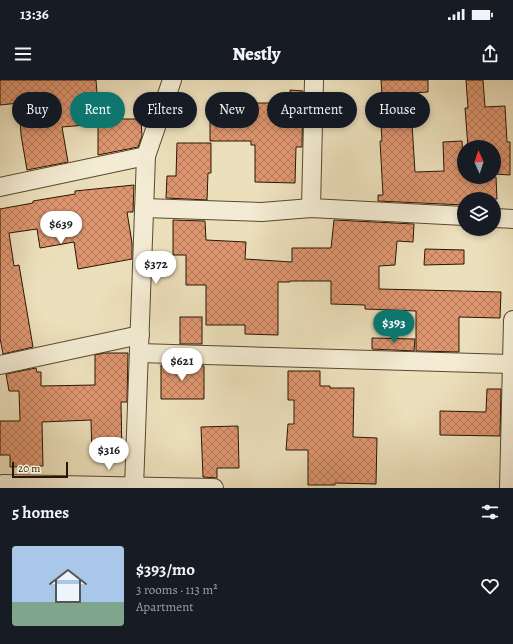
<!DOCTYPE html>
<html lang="en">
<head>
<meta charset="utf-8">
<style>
	body { margin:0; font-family:Alegreya,serif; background:#20242c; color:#f1f3f6; height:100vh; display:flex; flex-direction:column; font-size:15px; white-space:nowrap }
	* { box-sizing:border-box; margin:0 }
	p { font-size:13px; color:#9ea1a6 }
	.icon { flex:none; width:22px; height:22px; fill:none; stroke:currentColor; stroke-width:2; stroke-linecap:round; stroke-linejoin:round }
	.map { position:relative; height:408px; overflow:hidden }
	.details { display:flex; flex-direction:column; background:#171b24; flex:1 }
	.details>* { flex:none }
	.top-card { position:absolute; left:12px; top:12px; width:489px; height:36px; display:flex; gap:8px }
	.needle { width:26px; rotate:357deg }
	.controls { position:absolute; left:457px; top:60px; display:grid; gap:8px }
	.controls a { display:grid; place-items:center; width:44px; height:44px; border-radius:50%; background:#171b24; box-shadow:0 2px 6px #0003; font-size:20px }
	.scale { position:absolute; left:12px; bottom:10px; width:56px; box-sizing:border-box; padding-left:4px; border:2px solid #281600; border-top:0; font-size:11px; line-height:14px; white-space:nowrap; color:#281600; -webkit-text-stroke:3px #f3ebd3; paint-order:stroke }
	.price { position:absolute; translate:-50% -34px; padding:0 9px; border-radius:14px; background:#fff; color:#222; font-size:13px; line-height:26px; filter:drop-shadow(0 1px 2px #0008) }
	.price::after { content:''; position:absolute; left:50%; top:24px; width:12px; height:9px; margin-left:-6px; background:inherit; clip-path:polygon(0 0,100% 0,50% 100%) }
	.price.current { background:#0f766e; color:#fff }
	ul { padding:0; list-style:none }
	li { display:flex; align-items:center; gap:12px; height:100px; padding:0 12px }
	li span { display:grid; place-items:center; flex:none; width:112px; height:80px; border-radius:4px; color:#555 }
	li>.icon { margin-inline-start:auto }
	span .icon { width:48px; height:48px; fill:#fffc; stroke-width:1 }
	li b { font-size:17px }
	h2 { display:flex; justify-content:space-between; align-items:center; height:48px; padding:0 12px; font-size:17px }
	.tag { padding:0 14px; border-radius:18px; background:#171b24; box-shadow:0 2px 6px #0003; font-size:14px; line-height:36px }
	.tag.current { background:#0f766e; color:#fff }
	.status { display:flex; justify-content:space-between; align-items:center; height:28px; padding:0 20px; background:#171b24; direction:ltr }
	.status svg { height:11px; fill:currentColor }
	header { display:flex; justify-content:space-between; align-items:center; height:52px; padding:0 12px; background:#171b24; font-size:18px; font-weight:800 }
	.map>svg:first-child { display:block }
	.building { fill:url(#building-cross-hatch); stroke:#281600 }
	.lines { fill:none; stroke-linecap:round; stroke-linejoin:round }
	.minor-casing { stroke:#59482f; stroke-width:20 }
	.minor { stroke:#f3ebd3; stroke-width:18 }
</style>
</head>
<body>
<div class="status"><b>13:36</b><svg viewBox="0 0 49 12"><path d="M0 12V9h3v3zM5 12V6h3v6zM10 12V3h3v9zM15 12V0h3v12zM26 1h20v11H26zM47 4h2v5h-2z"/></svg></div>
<header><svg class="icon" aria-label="menu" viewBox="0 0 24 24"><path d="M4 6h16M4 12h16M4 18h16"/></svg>Nestly<svg class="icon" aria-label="share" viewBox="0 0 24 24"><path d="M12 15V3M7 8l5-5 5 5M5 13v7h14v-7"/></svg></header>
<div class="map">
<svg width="513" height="408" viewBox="0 0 513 408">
	<defs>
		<pattern id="building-cross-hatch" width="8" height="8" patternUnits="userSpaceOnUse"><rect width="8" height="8" fill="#de9670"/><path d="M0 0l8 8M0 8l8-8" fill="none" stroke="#b4795a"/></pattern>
	</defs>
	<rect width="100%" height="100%" fill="#ece0bc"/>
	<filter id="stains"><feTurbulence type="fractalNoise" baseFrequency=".005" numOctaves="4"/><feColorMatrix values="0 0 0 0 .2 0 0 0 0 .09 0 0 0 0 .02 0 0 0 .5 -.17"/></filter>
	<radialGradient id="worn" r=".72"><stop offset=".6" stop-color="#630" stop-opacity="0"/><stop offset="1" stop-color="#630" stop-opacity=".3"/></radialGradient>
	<g class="building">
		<polygon points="0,0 96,0 99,39 141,39 142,56 138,67 98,75 98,44 62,47 68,82 27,90 21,55 19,23 0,25"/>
		<polygon points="381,0 428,0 428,12 382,15"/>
		<polygon points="466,0 483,0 485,27 505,26 507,62 510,62 510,95 494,94 494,67 468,67 465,28 468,28"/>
		<polygon points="290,10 303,11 302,67 296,67 295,103 255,102 255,65 251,65 251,61 210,61 210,28 251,28 251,23 290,23"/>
		<polygon points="412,44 415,92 444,91 443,62 462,61 464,97 465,98 496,97 497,119 464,119 464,125 378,121 378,115 383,115 380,61 382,61 381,45"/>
		<polygon points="177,63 211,63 211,93 208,93 207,120 166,118 167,96 176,96"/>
		<polygon points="134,105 133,132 127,132 132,163 132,179 78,189 74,162 40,168 37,149 9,153 14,186 19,185 33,267 3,274 0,258 0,129 33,123 33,121 75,114 75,111"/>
		<polygon points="173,140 205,141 206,160 246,162 245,179 292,182 292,168 331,168 334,140 414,144 413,162 397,161 395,185 379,186 379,209 501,212 500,238 459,237 459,272 416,271 416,231 365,229 365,225 331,224 331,201 290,201 290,202 278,202 278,255 245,254 245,245 206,245 206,205 186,205 186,175 173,175"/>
		<polygon points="425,169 464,170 464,184 424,185"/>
		<rect x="180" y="237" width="22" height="27"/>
		<polygon points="372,258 415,259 414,271 372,269"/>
		<polygon points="104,273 128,273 127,322 121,322 122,377 92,377 91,340 42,342 43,386 10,387 10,375 0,375 0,341 20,341 19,311 9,311 6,294 36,288 37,292 41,292 41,306 95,305 95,275"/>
		<polygon points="161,285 204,286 204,319 161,319"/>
		<polygon points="288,291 320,291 320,306 330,306 330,308 354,308 353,357 377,358 376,404 335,403 335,405 308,405 308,370 286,370 288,344 294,344 294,320 288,320"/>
		<polygon points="487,309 501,309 500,356 440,355 440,331 486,332"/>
		<polygon points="238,346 239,388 217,388 217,398 203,397 201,347"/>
	</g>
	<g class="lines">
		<g class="minor-casing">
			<g id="minor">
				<polyline points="0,107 146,76"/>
				<polyline points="144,128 262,132 311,128 464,136"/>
				<polyline points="311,128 314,0"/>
				<polyline points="494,138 513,139"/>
				<polyline points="139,273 513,284"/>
				<polyline points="0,285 140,255"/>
				<polyline points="3,404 214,408"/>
				<polyline points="134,408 146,76 172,0"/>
				<polyline points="509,408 513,240"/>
			</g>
		</g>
		<use href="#minor" class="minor"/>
	</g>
	<rect width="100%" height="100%" filter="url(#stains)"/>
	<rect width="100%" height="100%" fill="url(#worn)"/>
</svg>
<div class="controls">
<a><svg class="needle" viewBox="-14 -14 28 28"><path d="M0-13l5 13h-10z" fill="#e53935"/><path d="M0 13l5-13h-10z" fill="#9ea1a6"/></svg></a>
<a><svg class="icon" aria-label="layers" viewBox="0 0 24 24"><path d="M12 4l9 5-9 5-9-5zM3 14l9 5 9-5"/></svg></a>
</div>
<div class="scale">20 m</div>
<b class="price" style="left:61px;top:165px">$639</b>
<b class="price" style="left:156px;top:205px">$372</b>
<b class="price current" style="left:394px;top:264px">$393</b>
<b class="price" style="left:182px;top:302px">$621</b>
<b class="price" style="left:109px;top:391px">$316</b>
<div class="top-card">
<a class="tag">Buy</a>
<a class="tag current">Rent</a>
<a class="tag">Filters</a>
<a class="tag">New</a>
<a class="tag">Apartment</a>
<a class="tag">House</a>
</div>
</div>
<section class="details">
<h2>5 homes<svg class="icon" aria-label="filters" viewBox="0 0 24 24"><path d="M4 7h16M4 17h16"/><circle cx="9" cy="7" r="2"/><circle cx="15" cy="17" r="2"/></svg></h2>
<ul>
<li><span style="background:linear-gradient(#a9c7e8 70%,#7fa58c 0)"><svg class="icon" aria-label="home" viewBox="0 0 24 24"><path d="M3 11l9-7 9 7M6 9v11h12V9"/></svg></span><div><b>$393/mo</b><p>3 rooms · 113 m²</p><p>Apartment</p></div><svg class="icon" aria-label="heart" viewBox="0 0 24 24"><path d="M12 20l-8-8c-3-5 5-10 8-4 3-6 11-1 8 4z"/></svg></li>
</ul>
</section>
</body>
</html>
